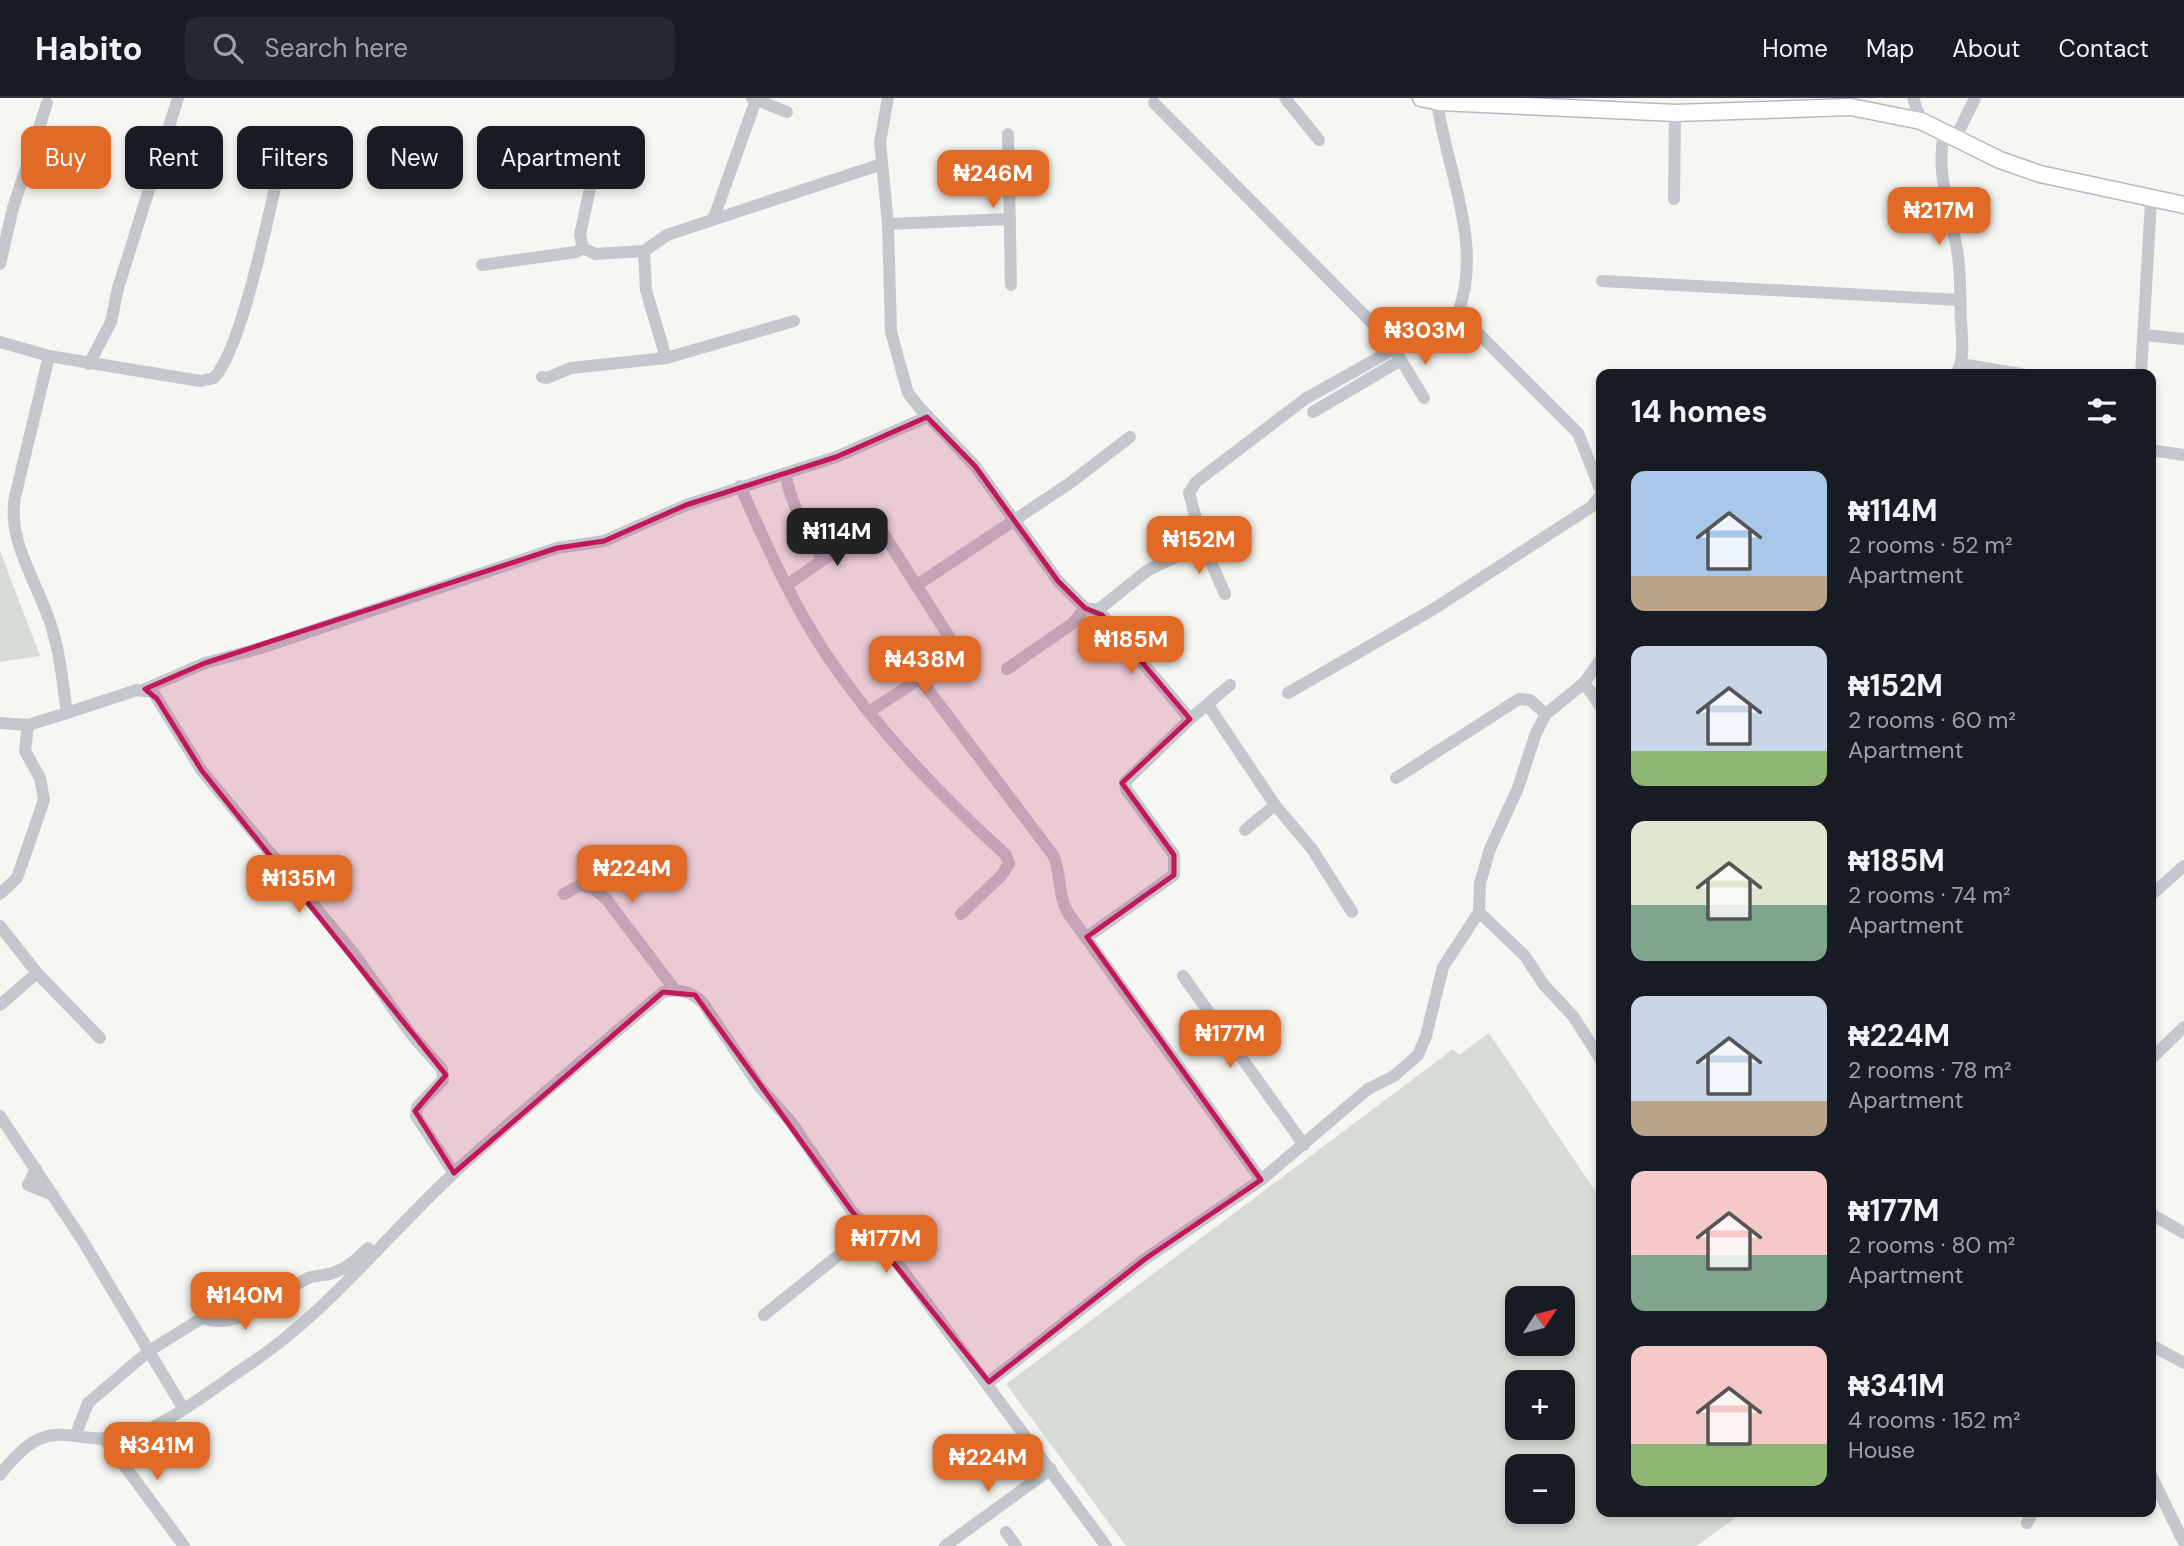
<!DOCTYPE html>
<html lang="en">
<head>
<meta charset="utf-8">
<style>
	body { margin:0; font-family:"DM Sans",sans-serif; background:#242831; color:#f1f3f6; height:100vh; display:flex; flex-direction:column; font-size:26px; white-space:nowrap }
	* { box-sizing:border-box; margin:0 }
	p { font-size:23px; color:#9ea1a6 }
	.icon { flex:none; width:38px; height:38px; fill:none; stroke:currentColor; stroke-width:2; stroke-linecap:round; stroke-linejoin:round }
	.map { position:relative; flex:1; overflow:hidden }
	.sheet { position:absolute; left:1596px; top:271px; width:560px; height:1148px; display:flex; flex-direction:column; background:#171b24; border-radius:14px; box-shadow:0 4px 10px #0003 }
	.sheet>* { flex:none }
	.guide { position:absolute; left:21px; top:28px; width:665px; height:63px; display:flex; gap:14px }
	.needle { width:46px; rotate:54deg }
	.fabs { position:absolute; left:1505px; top:1188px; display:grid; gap:14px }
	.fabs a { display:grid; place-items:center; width:70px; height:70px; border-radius:14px; background:#171b24; box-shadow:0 4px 10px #0003; font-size:35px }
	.price { position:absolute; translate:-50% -60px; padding:0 16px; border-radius:14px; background:#e26a27; color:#fff; font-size:23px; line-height:46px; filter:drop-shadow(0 2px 4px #0008) }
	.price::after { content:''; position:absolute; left:50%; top:42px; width:21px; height:16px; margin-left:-10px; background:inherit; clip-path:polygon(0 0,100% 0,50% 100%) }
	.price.on { background:#222; color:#fff }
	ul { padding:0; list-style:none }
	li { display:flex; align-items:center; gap:21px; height:175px; padding:0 35px }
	li span { display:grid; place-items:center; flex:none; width:196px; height:140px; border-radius:14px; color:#555 }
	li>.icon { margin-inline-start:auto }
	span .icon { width:84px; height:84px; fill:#fffc; stroke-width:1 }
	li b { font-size:30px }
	h2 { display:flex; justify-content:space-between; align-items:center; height:84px; padding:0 35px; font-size:30px }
	.pill { padding:0 24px; border-radius:14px; background:#171b24; box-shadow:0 4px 10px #0003; font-size:24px; line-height:63px }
	.pill.on { background:#e26a27; color:#fff }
	header { display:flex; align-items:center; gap:42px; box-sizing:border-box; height:98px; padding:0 35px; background:#171b24; border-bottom:2px solid #363941 }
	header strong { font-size:33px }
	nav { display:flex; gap:38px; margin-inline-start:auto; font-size:24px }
	.search { width:490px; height:63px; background:#242831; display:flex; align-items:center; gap:18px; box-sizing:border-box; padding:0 24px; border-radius:14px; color:#9ea1a6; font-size:26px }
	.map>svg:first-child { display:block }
	.green { fill:#d7ddd4; fill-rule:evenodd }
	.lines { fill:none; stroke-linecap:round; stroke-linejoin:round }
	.secondary-casing { stroke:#b6bac0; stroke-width:19 }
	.street { stroke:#c4c7cb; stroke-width:12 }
	.secondary { stroke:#fff; stroke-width:16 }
	.marked { fill:#c2185b; fill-opacity:0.2; stroke:#c2185b; stroke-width:5; stroke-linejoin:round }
</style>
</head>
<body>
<header>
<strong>Habito</strong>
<div class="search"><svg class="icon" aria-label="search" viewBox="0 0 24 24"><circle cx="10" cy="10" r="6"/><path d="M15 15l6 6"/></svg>Search here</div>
<nav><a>Home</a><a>Map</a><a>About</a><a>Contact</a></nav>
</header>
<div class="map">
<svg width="2184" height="1448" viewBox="0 0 2184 1448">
	<rect width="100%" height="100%" fill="#f6f7f3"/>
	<g class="green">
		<polygon points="0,453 40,558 0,564"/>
		<path d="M1489 935 1601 1102V1414H1743L1697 1448H1126L1006 1286 1453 951 1459 957ZM1517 1200H1563V1246H1517ZM1517 1284H1563V1330H1517ZM1517 1368H1563V1414H1517Z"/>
	</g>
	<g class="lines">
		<g class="secondary-casing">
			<polyline id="secondary" points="1421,0 1440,4 1675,15 1851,9 1921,23 2000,62 2040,76 2184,107"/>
		</g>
		<g class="street">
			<polyline points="752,0 787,14"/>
			<polyline points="888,0 880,44 888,126 891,234 908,295 919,309 975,368 1058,483 1085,510 1098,512 1102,517 1190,621"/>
			<polyline points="1285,0 1319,42"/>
			<polyline points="1913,0 1921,23"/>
			<polyline points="1154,5 1396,249 1398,257 1424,300"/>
			<path d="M1944 35C1935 76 1952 118 1958 158 1961 180 1960 202 1961 224 1962 240 1965 262 1956 276"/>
			<polyline points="1008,36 1011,187"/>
			<polyline points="601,39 580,137 583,150 595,156 644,153 667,137 882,66"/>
			<polyline points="1955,41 1975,0"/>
			<polyline points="1674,101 1675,15"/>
			<polyline points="713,122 756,2"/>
			<polyline points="888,126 1010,121"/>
			<polyline points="644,153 646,192 666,260"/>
			<polyline points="0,166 13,110 47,5"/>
			<polyline points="482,167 576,154 583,150"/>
			<polyline points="1602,183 1960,202"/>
			<polyline points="1458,215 1578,335 1601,393"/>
			<polyline points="2145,237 2184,241"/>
			<path d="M0 244 49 258 15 399C6 445 42 491 53 534 61 560 63 588 67 615L28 627 0 625"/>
			<path d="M49 258 200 283 214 280C243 249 270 108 282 60"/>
			<polyline points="89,266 111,224 118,190 178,0"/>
			<polyline points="1961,266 2021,276"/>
			<polyline points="2141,276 2151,103"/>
			<polyline points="542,279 547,280 571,270 666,260 794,223"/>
			<polyline points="1313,314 1401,262"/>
			<polyline points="2151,352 2184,357"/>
			<path d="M785 375C792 407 804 433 822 460"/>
			<path d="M740 388C766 446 792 506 828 559 878 633 940 697 1006 757L1009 766 1001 778 961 816"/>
			<polyline points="1203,446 1225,496"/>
			<polyline points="787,487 867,431 877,430 883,435 953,545 948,562 869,614"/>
			<polyline points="917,487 1070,385 1130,339"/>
			<path d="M1098 512 1148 472 1203 446 1189 395 1196 384 1305 301 1458 215C1484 146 1446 71 1437 3"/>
			<polyline points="1007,571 1073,525 1085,510"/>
			<path d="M920 581 1053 757C1062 776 1057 796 1068 815L1261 1082"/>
			<polyline points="1584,585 1601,609"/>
			<polyline points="145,591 205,565 261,550 557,450 604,443 686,407 836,359 927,319"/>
			<polyline points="1288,595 1432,512 1591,409 1601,397"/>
			<polyline points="1208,607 1275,707 1312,751 1352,814"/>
			<polyline points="67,615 137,592 153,594 202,673 352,853 411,936 442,971 443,982 417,1009 416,1018 454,1075"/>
			<polyline points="1396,680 1519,601 1530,602 1546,616"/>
			<polyline points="1245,732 1275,707"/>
			<polyline points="0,796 17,780 44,702 40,680 25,653 28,627"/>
			<polyline points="564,796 580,787 593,790 607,802 675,892"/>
			<polyline points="2151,797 2184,768"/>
			<polyline points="1479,814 1525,858 1544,887 1573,918 1601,962"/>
			<polyline points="0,828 37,875 100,940"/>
			<polyline points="1087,839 1174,777 1174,757 1126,691 1125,684 1190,621 1230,587"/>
			<polyline points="1183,878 1304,1047"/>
			<polyline points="0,907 37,875"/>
			<polyline points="2151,961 2184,929"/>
			<polyline points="0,1018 81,1140 183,1310"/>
			<polyline points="36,1071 28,1087 53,1097"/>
			<polyline points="2151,1116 2184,1135"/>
			<polyline points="764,1217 870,1132"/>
			<polyline points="2151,1247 2184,1265"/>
			<polyline points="989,1284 1145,1161 1261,1082 1368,991 1394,978 1418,957 1426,938 1443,869 1479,814 1480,785 1490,751 1518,690 1536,635 1546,616 1584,585 1601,561"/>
			<path d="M76 1336 88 1305 149 1253 202 1220C238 1234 276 1197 306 1181 314 1177 324 1178 333 1175 348 1170 357 1161 368 1150"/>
			<polyline points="104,1340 184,1448"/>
			<path d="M0 1377C53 1307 71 1353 132 1337 164 1329 213 1291 241 1272 324 1219 383 1141 454 1075 522 1012 593 954 663 894 679 891 691 893 703 905L759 988 791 1024 851 1112 888 1152 1106 1448"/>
			<polyline points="2151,1377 2184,1445"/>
			<polyline points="2027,1425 2033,1414"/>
			<polyline points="1006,1434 1016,1448"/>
			<polyline points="945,1448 1051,1371"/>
		</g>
		<use href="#secondary" class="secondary"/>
	</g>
	<path class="marked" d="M927 319 975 368 1058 483 1085 510 1102 517 1190 621 1122 685 1174 757V777L1087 839 1261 1082 1145 1161 989 1284 851 1112 695 897 663 894 454 1075 415 1013 446 977 202 673 157 601 145 591 205 565 557 450 604 443 686 407 836 359Z"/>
</svg>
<div class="fabs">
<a><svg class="needle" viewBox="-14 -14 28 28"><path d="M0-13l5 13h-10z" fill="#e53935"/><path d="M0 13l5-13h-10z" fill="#9ea1a6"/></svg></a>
<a>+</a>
<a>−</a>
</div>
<b class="price" style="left:993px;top:112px">₦246M</b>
<b class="price" style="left:1939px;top:149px">₦217M</b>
<b class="price" style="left:1425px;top:269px">₦303M</b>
<b class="price on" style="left:837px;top:470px">₦114M</b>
<b class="price" style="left:1199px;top:478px">₦152M</b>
<b class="price" style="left:1131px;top:578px">₦185M</b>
<b class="price" style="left:925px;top:598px">₦438M</b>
<b class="price" style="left:632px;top:807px">₦224M</b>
<b class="price" style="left:299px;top:817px">₦135M</b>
<b class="price" style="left:1230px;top:972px">₦177M</b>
<b class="price" style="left:886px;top:1177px">₦177M</b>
<b class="price" style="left:245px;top:1234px">₦140M</b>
<b class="price" style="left:157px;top:1384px">₦341M</b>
<b class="price" style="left:988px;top:1396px">₦224M</b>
<div class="guide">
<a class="pill on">Buy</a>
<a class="pill">Rent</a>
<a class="pill">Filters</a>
<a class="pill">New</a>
<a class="pill">Apartment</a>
</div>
<section class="sheet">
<h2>14 homes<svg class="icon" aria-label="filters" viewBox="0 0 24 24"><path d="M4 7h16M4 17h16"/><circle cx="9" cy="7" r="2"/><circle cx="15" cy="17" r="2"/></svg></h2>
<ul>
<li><span style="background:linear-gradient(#a9c7e8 75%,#b9a48a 0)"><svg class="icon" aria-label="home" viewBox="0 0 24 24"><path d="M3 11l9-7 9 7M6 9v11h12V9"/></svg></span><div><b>₦114M</b><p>2 rooms · 52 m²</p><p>Apartment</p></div></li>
<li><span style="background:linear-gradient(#c9d6e8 75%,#8fb573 0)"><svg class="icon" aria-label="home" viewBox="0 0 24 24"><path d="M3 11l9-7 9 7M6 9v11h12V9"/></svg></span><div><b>₦152M</b><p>2 rooms · 60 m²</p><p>Apartment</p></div></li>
<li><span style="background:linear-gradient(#dfe7d0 60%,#7fa58c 0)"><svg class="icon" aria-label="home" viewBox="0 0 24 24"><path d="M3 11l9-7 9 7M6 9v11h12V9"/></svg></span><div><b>₦185M</b><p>2 rooms · 74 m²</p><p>Apartment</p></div></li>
<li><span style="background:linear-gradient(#c9d6e8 75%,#b9a48a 0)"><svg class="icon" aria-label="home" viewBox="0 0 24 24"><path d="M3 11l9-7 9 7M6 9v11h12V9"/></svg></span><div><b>₦224M</b><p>2 rooms · 78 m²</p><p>Apartment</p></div></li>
<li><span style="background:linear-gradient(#f6c9c9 60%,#7fa58c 0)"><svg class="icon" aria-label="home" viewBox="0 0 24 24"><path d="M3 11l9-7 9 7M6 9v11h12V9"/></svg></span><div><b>₦177M</b><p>2 rooms · 80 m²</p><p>Apartment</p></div></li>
<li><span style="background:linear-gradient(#f6c9c9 70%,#8fb573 0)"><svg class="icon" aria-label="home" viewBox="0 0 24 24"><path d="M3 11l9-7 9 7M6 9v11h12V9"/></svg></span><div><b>₦341M</b><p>4 rooms · 152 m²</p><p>House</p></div></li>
</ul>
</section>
</div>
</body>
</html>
